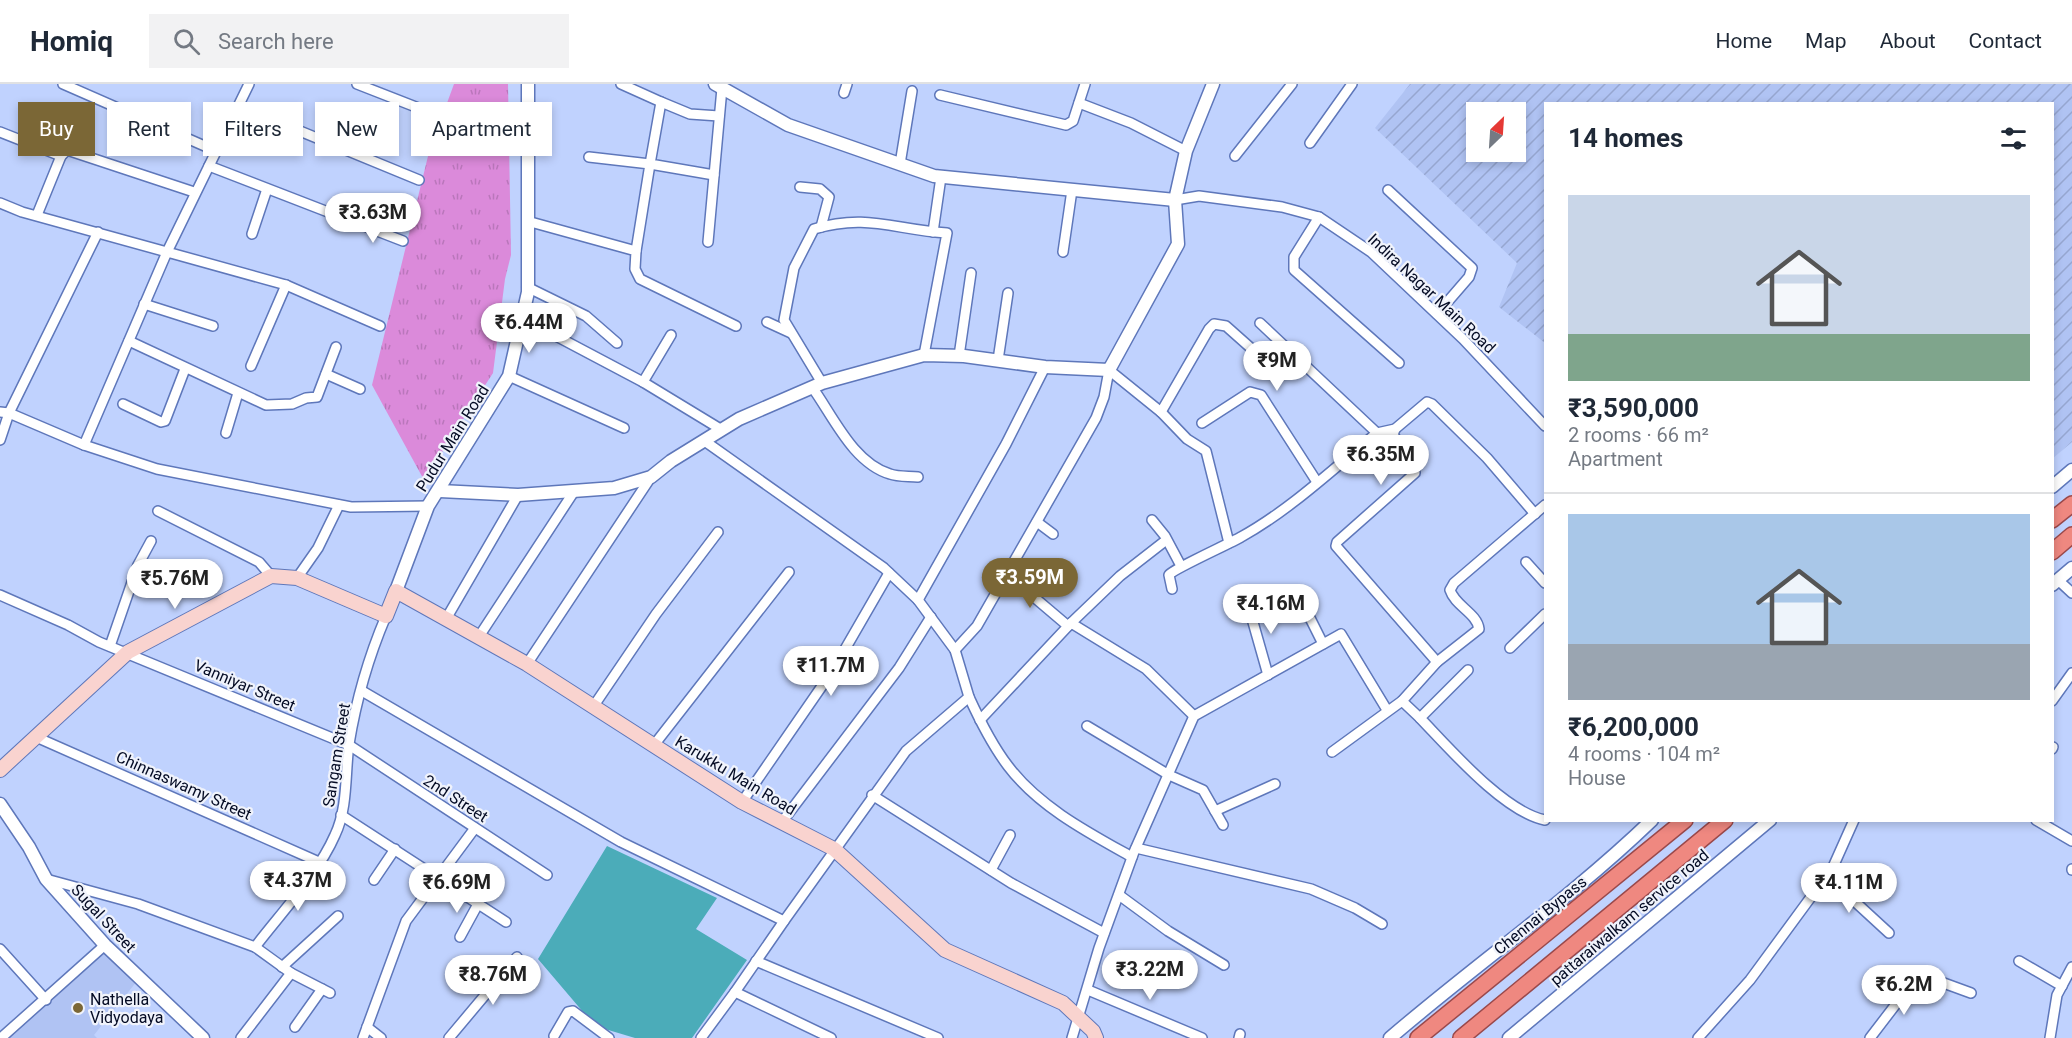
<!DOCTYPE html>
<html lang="en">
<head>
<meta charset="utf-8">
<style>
	body { margin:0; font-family:Roboto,sans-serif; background:#f2f2f3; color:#1f2937; height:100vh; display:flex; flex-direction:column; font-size:22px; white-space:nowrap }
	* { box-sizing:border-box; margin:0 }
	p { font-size:20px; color:#747a83 }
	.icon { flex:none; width:33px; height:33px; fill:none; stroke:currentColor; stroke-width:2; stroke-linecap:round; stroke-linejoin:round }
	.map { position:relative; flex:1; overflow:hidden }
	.side { position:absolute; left:1544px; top:18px; width:510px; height:720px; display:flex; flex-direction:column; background:#fff; border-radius:0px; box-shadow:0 3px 9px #0003 }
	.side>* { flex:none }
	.top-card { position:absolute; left:18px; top:18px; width:570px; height:54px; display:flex; gap:12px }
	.needle { width:39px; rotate:25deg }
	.tools { position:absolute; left:1466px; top:18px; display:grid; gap:12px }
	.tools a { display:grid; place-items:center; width:60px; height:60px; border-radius:0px; background:#fff; box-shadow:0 3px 9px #0003; font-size:30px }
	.price { position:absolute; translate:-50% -51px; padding:0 14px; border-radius:21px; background:#fff; color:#222; font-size:20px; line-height:39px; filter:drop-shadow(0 2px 3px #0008) }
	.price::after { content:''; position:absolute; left:50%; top:36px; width:18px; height:14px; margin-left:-9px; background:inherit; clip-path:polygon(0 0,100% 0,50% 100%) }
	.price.active { background:#7b6736; color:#fff }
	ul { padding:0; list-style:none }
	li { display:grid; align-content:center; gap:12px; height:318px; padding:0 24px }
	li+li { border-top:2px solid #e0e1e3 }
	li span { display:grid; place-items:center; height:186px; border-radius:0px; color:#555 }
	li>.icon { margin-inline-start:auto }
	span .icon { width:108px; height:108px; fill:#fffc; stroke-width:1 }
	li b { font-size:26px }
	h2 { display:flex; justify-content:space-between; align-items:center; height:72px; padding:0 24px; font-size:26px }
	.chip { padding:0 21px; border-radius:0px; background:#fff; box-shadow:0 3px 9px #0003; font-size:21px; line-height:54px }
	.chip.active { background:#7b6736; color:#fff }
	header { display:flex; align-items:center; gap:36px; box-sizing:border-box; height:84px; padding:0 30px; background:#fff; border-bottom:2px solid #e0e1e3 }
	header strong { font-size:28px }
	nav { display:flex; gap:33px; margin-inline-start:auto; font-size:21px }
	.search { width:420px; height:54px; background:#f2f2f3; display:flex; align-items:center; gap:15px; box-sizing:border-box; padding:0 21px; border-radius:0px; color:#747a83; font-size:22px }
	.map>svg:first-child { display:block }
	.built { fill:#b0c3f3 }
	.industrial { fill:url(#industrial-furrows); fill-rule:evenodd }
	.park { fill:url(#park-tufts) }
	.water { fill:#4bacb9 }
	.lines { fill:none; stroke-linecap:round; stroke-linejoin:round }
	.minor-casing { stroke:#5e77ba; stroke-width:12 }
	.tertiary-casing { stroke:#5e77ba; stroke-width:15 }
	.secondary-casing { stroke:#5e77ba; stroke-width:16 }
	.trunk-casing { stroke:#9a494b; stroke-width:18 }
	.minor { stroke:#fff; stroke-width:9 }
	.tertiary { stroke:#fff; stroke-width:12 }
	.secondary { stroke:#f9d3cf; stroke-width:14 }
	.trunk { stroke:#ef8880; stroke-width:15 }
	.poi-dot { fill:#7b6736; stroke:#f0f3fb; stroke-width:2 }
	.labels { text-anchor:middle; stroke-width:4.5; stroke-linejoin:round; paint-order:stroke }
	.street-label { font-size:16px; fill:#040b24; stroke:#f0f3fb }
	.poi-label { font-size:16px; fill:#040b24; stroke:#f0f3fb; text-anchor:start }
</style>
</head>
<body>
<header>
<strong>Homiq</strong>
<div class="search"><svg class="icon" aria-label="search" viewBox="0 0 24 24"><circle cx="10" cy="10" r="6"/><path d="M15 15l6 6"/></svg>Search here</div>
<nav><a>Home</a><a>Map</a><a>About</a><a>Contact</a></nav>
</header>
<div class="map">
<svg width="2072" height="954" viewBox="0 0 2072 954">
	<defs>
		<pattern id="industrial-furrows" width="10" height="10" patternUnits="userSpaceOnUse" patternTransform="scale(1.5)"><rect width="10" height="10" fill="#b0c3f3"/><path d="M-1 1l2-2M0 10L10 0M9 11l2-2" fill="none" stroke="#96a6d0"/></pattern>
		<pattern id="park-tufts" width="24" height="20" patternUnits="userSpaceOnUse" patternTransform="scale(1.5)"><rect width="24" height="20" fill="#db8ada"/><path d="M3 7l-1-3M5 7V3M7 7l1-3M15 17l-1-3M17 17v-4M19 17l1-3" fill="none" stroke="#ba76bb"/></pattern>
	</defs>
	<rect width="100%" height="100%" fill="#c0d2fe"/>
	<polygon class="built" points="105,868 137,897 94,951 97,954 7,954"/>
	<path class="industrial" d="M1410 0H2072V358L2052 375V20H1545V259L1499 223 1517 179 1375 44ZM1476 28H1515V68H1476Z"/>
	<polygon class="park" points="454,0 508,0 511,171 505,195 493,289 424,396 372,301 429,68"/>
	<polygon class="water" points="607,762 717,814 696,845 747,876 692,954 635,954 595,942 538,875"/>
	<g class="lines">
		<g class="minor-casing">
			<g id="minor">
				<polyline points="63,0 216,67"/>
				<polyline points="357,0 439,32"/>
				<polyline points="621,0 661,18 650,80 714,91"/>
				<polyline points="844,9 847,0"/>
				<polyline points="940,11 1066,41 1073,37 1085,0"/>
				<polyline points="661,18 690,30 719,32"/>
				<polyline points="1079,19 1131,39 1186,67"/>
				<polyline points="239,22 419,96"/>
				<polyline points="0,48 61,72 67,66 194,108"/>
				<polyline points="1310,59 1352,0"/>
				<polyline points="1235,72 1292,0"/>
				<polyline points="589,73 650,80 636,167"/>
				<polyline points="900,80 912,7"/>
				<polyline points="209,82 403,157"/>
				<polyline points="800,103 820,105 829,113 821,143"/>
				<polyline points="1388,106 1472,184 1469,193 1437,230"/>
				<polyline points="1175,116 1199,112 1282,123 1319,133 1371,168 1463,255 1545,342"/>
				<polyline points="0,119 22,128 167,168 249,0"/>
				<polyline points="37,131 61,72"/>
				<polyline points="1319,133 1294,173 1294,186 1399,279"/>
				<polyline points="527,137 636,167 635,185 640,195 736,242"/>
				<polyline points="933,148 941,93"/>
				<polyline points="252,150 267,105"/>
				<polyline points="708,158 722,4"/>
				<polyline points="1063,168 1072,106"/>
				<polyline points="527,203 586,232 617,259"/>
				<polyline points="144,220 213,242"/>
				<polyline points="522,234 643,298 671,251"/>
				<polyline points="767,238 791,249"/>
				<polyline points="1260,239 1377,349"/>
				<polyline points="129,257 266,321 292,320 306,314 317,313 336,263"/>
				<polyline points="959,272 971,189"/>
				<polyline points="998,276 1008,209"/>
				<polyline points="251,282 286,201"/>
				<polyline points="326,290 360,305"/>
				<polyline points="509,292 624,344"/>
				<polyline points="643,298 722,346"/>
				<path d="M822 299 784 236 794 184 814 145C867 129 895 146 947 149L924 271"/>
				<path d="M812 303C833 332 853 379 890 390 898 393 909 392 918 393"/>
				<polyline points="123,320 161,338 165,337 185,285"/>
				<polyline points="0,328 9,329 84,361 157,385 351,423 428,422"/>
				<polyline points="1161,328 1209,245 1214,240 1226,242 1262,274"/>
				<polyline points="1202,339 1250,308 1261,311 1317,398"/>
				<polyline points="1395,345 1393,351 1413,377 1415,389 1337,458 1336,462 1437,578"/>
				<polyline points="226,349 238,309"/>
				<polyline points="0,356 9,329 98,148"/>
				<polyline points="84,361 167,168 286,201 380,242"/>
				<polyline points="158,427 259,478 271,492"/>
				<polyline points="1152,436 1165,452 1181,482"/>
				<polyline points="1037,438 1053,450"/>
				<polyline points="1526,478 1545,499"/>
				<polyline points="1008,491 1068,542"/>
				<polyline points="297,494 318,464 339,421"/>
				<polyline points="2058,496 2072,509"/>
				<path d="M1172 505 1169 491C1173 485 1229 460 1241 453 1290 426 1334 384 1377 349L1395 345 1427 318 1432 320 1487 374 1535 430"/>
				<polyline points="0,511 68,541 99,558 349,661 547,791"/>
				<polyline points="918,516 1006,360 1045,283"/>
				<polyline points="1247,517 1268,591"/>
				<polyline points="1308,530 1323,560"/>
				<polyline points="446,535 518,411"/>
				<polyline points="1071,539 1120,492 1165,457"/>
				<polyline points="478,554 575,406"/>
				<polyline points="110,562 138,481 151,457"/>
				<polyline points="1510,564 1545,530"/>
				<polyline points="955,566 977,542 1096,334 1104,313 1109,286 1161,328 1187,355 1206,367 1229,459"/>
				<polyline points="527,580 651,393"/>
				<path d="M1468 586 1420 634C1449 664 1504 728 1545 736"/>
				<polyline points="362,607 621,758 784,837 906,667 969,613 955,566 918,516 884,484 706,358"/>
				<path d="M969 613C980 637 992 661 1008 682 1039 723 1089 749 1132 773"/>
				<path d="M1402 617 1437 578 1479 545C1477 529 1455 522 1450 506L1454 499 1545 421"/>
				<polyline points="2052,617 2072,589"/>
				<polyline points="593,623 656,530 718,448"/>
				<polyline points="980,636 1071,539 1146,585 1194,632"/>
				<polyline points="1087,642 1169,691 1203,706 1223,741"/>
				<polyline points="36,653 319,778"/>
				<polyline points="654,661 789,488"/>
				<polyline points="2052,665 2053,663"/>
				<polyline points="1332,668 1402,617 1420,634"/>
				<polyline points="872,711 1011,799 1104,849"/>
				<polyline points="742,718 833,586 889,489"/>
				<polyline points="1215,727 1275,700"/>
				<polyline points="341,731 506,838"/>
				<polyline points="2036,736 2072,757"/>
				<polyline points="782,738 899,584 931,533"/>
				<polyline points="1136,764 1311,805 1355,824 1382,840"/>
				<polyline points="991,786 1010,751"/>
				<polyline points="2072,786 2072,785"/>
				<polyline points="1827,792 1889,849"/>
				<polyline points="46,795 138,820 255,863 291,889 241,954"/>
				<polyline points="374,796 395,765"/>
				<polyline points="1119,811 1168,847 1224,881"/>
				<polyline points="460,853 478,820"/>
				<path d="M255 863C281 829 318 790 335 751 348 724 345 689 349 660 356 617 369 572 386 532"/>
				<polyline points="0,865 46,916"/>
				<polyline points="756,877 938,954"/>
				<polyline points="2019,877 2062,902"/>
				<polyline points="282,883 338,832"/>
				<polyline points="291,889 330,909"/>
				<polyline points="1088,906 1202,954"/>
				<polyline points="735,908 784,837"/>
				<polyline points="295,943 322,905"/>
				<polyline points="367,943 381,954"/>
				<polyline points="554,952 568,928 573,927 609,954"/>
				<polyline points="1,954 105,861"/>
				<polyline points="363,954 406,837 475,744"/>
				<polyline points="449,954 517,873"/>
				<polyline points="701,954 735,908 831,954"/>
				<polyline points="1072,954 1099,864 1134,768 1194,632 1341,550 1387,626"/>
				<polyline points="1239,954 1240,950"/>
				<polyline points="1698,954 1750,896 1833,783 1854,736"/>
				<polyline points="1870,954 1919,890 1971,909"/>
				<polyline points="2050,954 2057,911 2072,883"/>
			</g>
		</g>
		<g class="tertiary-casing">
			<g id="tertiary">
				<polyline points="715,0 788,41 934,92 1175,116 1186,67 1213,0"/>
				<polyline points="2052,403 2072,386"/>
				<polyline points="440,407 518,411 614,404 651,393 671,377 739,335 822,299 924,271 964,272 1045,283 1109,286 1178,160 1175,116"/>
				<polyline points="2052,501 2072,484"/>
				<polyline points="396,507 428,422 509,292 528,208 528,0"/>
				<polyline points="0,720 29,763 46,795 105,861 203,954"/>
				<path d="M1390 954C1476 880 1570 815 1652 736"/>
				<polyline points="1509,954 1770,736"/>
			</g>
		</g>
		<g class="secondary-casing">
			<polyline id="secondary" points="0,686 128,568 271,492 297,494 386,532 396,507 527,580 742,718 834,765 945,866 1063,919 1093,947 1096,954"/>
		</g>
		<g class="trunk-casing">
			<g id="trunk">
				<polyline points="2052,436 2072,420"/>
				<polyline points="2052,468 2072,451"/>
				<polyline points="1418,954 1685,736"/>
				<polyline points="1461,954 1725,736"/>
			</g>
		</g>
		<use href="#minor" class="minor"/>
		<use href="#tertiary" class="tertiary"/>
		<use href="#secondary" class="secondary"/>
		<use href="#trunk" class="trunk"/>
	</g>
	<circle class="poi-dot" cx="78" cy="924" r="6"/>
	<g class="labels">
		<g class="street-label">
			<text transform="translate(1432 209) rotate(43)" y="6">Indira Nagar Main Road</text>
			<text transform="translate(452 354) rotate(-58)" y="6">Pudur Main Road</text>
			<text transform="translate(245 601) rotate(23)" y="6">Vanniyar Street</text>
			<text transform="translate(336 671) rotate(-81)" y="6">Sangam Street</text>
			<text transform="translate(736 691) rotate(31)" y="6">Karukku Main Road</text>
			<text transform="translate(184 701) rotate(24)" y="6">Chinnaswamy Street</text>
			<text transform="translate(456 714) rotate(33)" y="6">2nd Street</text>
			<text transform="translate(1540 831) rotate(-39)" y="6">Chennai Bypass</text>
			<text transform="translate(1629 833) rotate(-40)" y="6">pattaraiwalkam service road</text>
			<text transform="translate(104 834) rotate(47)" y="6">Sugal Street</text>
		</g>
		<g class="poi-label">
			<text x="90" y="921">Nathella<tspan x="90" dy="18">Vidyodaya</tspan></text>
		</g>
	</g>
</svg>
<div class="tools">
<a><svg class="needle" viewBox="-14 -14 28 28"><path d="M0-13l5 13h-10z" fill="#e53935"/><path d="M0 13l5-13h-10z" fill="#747a83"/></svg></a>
</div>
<b class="price" style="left:373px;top:160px">₹3.63M</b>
<b class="price" style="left:529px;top:270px">₹6.44M</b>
<b class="price" style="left:1277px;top:308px">₹9M</b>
<b class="price" style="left:1381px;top:402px">₹6.35M</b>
<b class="price active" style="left:1030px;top:525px">₹3.59M</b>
<b class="price" style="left:175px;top:526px">₹5.76M</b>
<b class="price" style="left:1271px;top:551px">₹4.16M</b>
<b class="price" style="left:831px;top:613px">₹11.7M</b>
<b class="price" style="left:298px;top:828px">₹4.37M</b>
<b class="price" style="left:457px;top:830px">₹6.69M</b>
<b class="price" style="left:1849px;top:830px">₹4.11M</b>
<b class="price" style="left:1150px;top:917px">₹3.22M</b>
<b class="price" style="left:493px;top:922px">₹8.76M</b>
<b class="price" style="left:1904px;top:932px">₹6.2M</b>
<div class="top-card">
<a class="chip active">Buy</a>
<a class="chip">Rent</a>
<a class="chip">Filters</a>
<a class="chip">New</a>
<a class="chip">Apartment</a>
</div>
<section class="side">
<h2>14 homes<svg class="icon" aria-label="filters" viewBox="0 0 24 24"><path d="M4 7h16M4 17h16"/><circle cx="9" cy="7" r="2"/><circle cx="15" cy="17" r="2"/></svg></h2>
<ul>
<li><span style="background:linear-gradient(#c9d6e8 75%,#7fa58c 0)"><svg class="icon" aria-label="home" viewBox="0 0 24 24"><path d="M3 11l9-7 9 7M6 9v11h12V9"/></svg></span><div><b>₹3,590,000</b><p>2 rooms · 66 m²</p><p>Apartment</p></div></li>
<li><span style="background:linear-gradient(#a9c7e8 70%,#9aa5b1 0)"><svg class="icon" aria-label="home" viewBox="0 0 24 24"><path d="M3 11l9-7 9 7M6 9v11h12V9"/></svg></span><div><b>₹6,200,000</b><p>4 rooms · 104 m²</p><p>House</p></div></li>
</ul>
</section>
</div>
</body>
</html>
